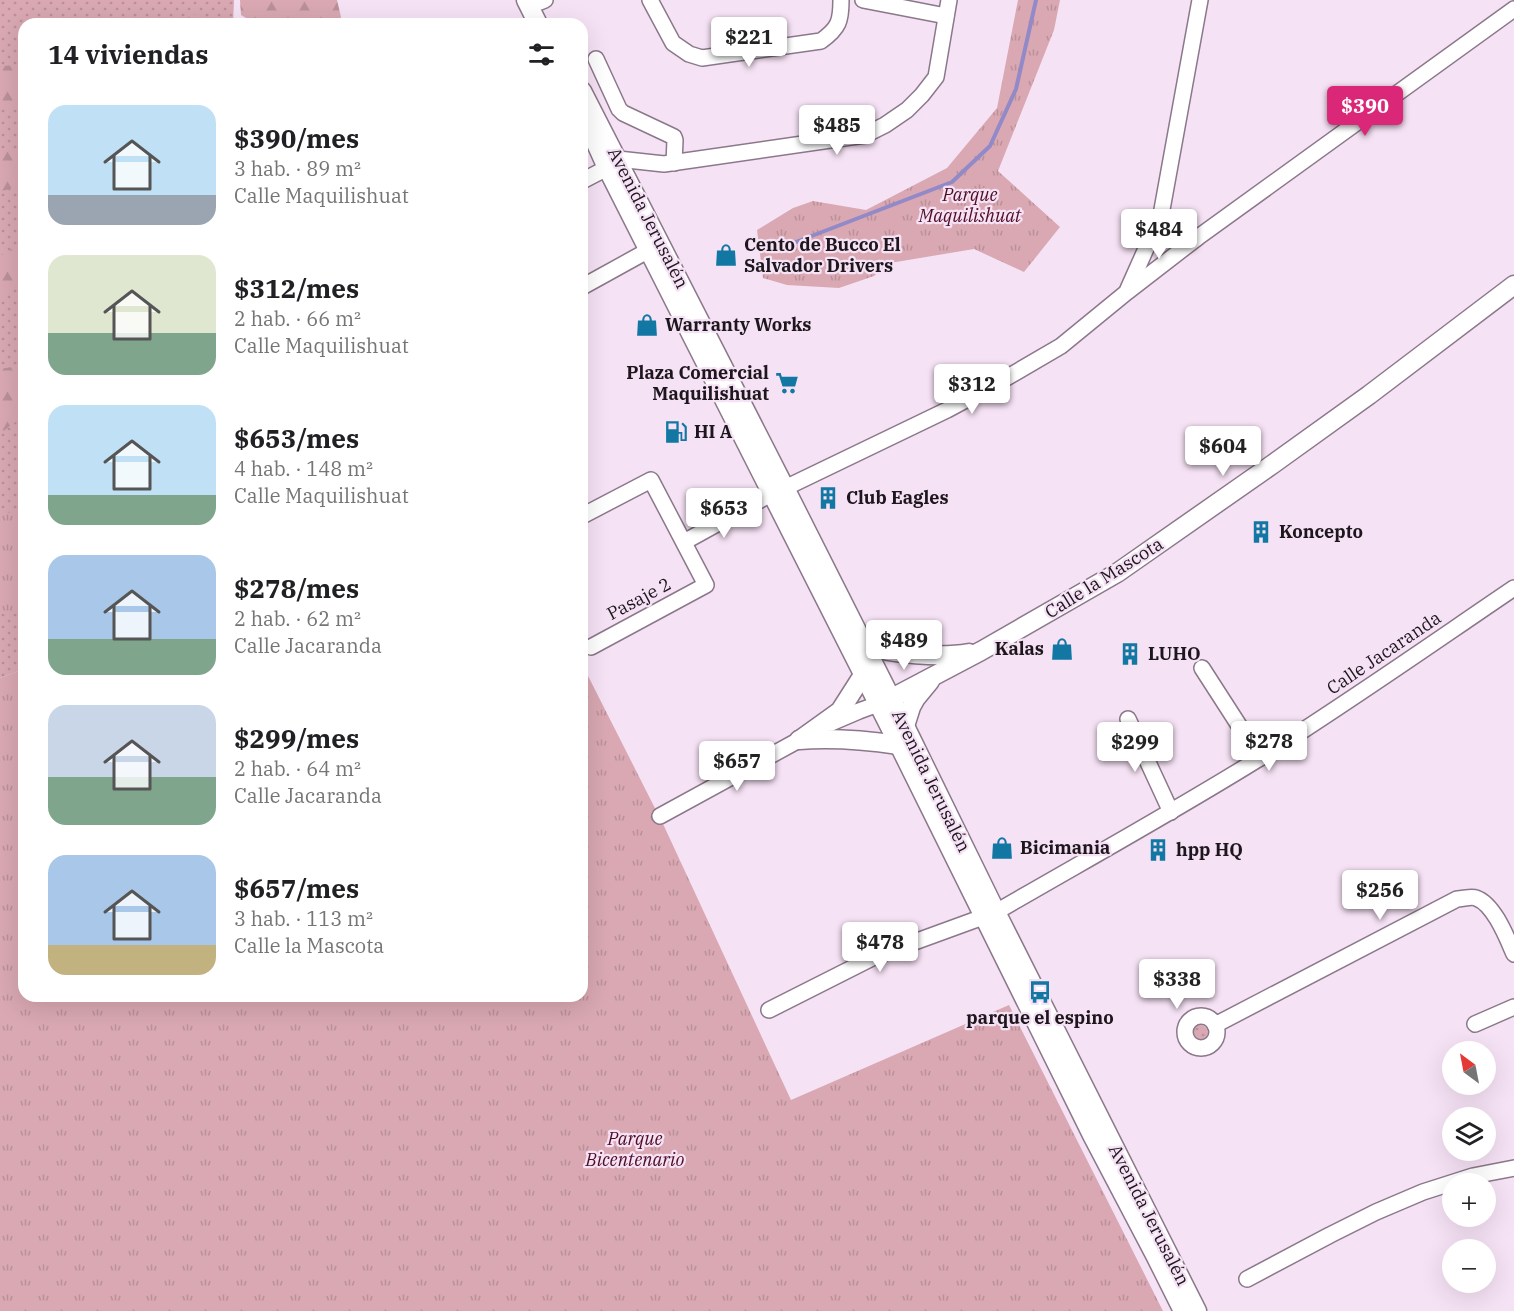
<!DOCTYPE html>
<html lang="es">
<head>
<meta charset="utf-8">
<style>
	body { margin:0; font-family:"IBM Plex Serif",serif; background:#f2f2f2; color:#202124; height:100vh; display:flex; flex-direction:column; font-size:22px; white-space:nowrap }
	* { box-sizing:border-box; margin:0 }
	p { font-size:20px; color:#757577 }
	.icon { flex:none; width:33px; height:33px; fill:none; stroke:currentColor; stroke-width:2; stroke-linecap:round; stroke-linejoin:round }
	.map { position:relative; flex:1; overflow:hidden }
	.details { position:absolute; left:18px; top:18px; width:570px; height:984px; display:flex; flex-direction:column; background:#fff; border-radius:18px; box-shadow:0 6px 24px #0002 }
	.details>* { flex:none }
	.needle { width:39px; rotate:328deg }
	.controls { position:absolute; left:1442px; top:1041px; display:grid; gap:12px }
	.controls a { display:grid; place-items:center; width:54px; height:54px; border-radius:50%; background:#fff; box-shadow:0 6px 24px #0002; font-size:30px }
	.price { position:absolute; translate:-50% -51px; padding:0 14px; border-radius:6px; background:#fff; color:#222; font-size:20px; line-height:39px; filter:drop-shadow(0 2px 3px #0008) }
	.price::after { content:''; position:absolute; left:50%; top:36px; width:18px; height:14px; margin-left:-9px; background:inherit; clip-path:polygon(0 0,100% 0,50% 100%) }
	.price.active { background:#db2777; color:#fff }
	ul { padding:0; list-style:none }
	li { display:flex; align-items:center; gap:18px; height:150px; padding:0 30px }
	li span { display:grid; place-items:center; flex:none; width:168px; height:120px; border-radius:18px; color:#555 }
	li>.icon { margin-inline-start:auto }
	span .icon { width:72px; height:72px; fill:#fffc; stroke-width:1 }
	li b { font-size:26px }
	h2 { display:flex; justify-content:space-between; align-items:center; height:72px; padding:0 30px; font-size:26px }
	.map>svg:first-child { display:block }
	.grass { fill:url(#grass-dots) }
	.forest { fill:url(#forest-firs) }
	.park { fill:url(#park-tufts) }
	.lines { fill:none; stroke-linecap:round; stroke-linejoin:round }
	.stream { stroke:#9289c8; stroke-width:4 }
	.minor-casing { stroke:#8b788a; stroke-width:18 }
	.major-casing { stroke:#8b788a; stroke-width:21 }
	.minor { stroke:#fff; stroke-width:15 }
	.major { stroke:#fff; stroke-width:18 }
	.labels { text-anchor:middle; stroke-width:4.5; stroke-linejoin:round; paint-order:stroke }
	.park-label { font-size:18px; font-style:italic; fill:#4f0d25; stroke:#f6e2f5 }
	.street-label { font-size:18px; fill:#1d161d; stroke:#f6e2f5 }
	.poi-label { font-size:18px; font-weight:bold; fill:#1d161d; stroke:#f6e2f5; text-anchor:start }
</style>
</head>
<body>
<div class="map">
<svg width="1514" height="1311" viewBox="0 0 1514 1311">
	<defs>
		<pattern id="grass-dots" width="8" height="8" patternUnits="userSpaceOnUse" patternTransform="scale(1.5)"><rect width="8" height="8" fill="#d9a8b2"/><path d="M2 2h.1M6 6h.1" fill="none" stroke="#ba9099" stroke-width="1.8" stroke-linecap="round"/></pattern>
		<pattern id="forest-firs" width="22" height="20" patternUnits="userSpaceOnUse" patternTransform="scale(1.5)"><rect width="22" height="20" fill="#d9a8b2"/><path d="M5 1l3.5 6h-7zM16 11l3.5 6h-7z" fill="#ba9099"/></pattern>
		<pattern id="park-tufts" width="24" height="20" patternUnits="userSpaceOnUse" patternTransform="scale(1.5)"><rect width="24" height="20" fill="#d9a8b2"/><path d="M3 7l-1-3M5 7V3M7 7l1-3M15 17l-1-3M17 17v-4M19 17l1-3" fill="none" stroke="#ba9099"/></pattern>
	</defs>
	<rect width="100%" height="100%" fill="#f6e2f5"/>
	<g class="grass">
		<polygon points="0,0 234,0 233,24 24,24 24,669 0,678"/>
		<circle cx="1200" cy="1033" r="8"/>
	</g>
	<g class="forest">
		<polygon points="240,0 337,0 341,17 338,24 256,24 241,15"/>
		<polygon points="196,14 205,19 209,24 163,24 173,19"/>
		<polygon points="24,65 24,111 21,112 0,104 0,66"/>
		<polygon points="24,150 24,181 15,187 0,192 0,153"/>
		<polygon points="24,242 24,278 0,297 0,256"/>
		<polygon points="24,365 24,417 11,425 0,434 0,369"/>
	</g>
	<g class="park">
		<polygon points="1018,0 1060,0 1054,30 998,171 1060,227 1024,272 974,249 890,263 874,276 839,288 787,285 763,278 757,230 793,208 813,201 866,210 947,168 997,108"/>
		<polygon points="17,512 24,521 24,613 5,615 0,611 0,513"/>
		<polygon points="582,664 664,826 791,1100 1009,1005 1163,1311 0,1311 0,678 24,669 24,996 582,996"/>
	</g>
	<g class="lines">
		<polyline class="stream" points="783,247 952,182 990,146 1016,89 1036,0"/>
		<g class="minor-casing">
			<g id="minor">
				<path d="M650 0 673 43 689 54 702 58 821 41C839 28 841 21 841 0"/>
				<polyline points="863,0 946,16"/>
				<polyline points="540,2 545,0"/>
				<polyline points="596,59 619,109 623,113 674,137 675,140 674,163"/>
				<polyline points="618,159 664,164 865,135 885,125 907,110 922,95 936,77 949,0"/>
				<polyline points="582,181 607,168"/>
				<polyline points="1161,215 1167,232 1175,237 1197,238"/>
				<polyline points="582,287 649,250"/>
				<polyline points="1128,289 1161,215 1200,0"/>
				<polyline points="785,488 947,410 1001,381 1061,346 1127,292 1197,238 1514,9"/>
				<polyline points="582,516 651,480 706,585 591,647"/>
				<polyline points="684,542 771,494"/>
				<polyline points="1202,668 1260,758"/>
				<polyline points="1128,719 1171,812"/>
				<polyline points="831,723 859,711 878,704"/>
				<polyline points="660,816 810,734"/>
				<path d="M996 912C1084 861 1173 812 1260 758 1346 704 1430 645 1514 588"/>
				<polyline points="769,1010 876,956 983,917"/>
				<circle cx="1201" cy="1032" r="16"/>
				<polyline points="1475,1024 1514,1007"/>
				<path d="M1215 1025 1457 899C1463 899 1471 896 1476 898 1494 904 1507 938 1514 954"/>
				<polyline points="1247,1279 1330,1235 1376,1212 1423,1192 1473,1176 1514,1168"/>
			</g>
		</g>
		<g class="major-casing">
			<g id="major">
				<polyline points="526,0 538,24"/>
				<polyline points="582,91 785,488 905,726 996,912 1197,1311"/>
				<polyline points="590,130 607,168 899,745 1092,1135 1155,1255 1183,1311"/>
				<path d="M864 645C891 654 940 658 969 653"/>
				<polyline points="880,703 890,699 981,651 1117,573 1273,464 1369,395 1514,285"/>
				<polyline points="905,726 911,707 916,698 930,681"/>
				<polyline points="801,739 840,711 863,675"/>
				<path d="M799 740C833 737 865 740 899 745"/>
			</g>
		</g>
		<use href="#minor" class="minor"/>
		<use href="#major" class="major"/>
	</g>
	<defs>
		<g id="shop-bare" transform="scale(1.8)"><path d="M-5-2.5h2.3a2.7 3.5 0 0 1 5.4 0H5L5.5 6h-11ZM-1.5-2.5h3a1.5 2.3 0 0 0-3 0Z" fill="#1277a3" stroke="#f6e2f5" stroke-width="2.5" paint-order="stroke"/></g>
		<g id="supermarket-bare" transform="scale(1.8)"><path d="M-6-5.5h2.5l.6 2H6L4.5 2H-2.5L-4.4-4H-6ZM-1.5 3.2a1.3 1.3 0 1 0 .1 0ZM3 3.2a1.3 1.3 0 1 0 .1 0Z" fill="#1277a3" stroke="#f6e2f5" stroke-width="2.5" paint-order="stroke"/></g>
		<g id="fuel-bare" transform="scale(1.8)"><path d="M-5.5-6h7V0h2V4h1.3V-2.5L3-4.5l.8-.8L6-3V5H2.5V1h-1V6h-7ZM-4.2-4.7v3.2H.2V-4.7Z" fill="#1277a3" stroke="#f6e2f5" stroke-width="2.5" paint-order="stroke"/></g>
		<g id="building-bare" transform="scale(1.8)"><path d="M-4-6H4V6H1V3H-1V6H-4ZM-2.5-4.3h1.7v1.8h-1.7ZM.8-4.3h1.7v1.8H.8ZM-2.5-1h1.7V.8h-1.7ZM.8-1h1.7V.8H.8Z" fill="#1277a3" stroke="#f6e2f5" stroke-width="2.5" paint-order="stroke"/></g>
		<g id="bus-bare" transform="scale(1.8)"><path d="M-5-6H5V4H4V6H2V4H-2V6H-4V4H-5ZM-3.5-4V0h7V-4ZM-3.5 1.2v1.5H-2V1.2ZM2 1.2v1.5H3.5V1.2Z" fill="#1277a3" stroke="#f6e2f5" stroke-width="2.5" paint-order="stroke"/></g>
	</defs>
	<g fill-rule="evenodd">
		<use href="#shop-bare" x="726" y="255"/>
		<use href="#shop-bare" x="647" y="325"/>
		<use href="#supermarket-bare" x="787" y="383"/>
		<use href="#fuel-bare" x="676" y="432"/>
		<use href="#building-bare" x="828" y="498"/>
		<use href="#building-bare" x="1261" y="532"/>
		<use href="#shop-bare" x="1062" y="649"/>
		<use href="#building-bare" x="1130" y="654"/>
		<use href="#shop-bare" x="1002" y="848"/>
		<use href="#building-bare" x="1158" y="850"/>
		<use href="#bus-bare" x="1040" y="992"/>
	</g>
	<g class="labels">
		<g class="park-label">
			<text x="970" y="201">Parque<tspan x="970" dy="21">Maquilishuat</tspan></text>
			<text x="635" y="1145">Parque<tspan x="635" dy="21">Bicentenario</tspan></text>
		</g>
		<g class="street-label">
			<text transform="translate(648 218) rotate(63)" y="6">Avenida Jerusalén</text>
			<text transform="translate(1104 578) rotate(-32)" y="6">Calle la Mascota</text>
			<text transform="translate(639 599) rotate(-28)" y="6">Pasaje 2</text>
			<text transform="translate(1384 653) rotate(-34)" y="6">Calle Jacaranda</text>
			<text transform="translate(931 781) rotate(64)" y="6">Avenida Jerusalén</text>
			<text transform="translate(1149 1215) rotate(63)" y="6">Avenida Jerusalén</text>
		</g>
		<g class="poi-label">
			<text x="744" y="251">Cento de Bucco El<tspan x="744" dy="21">Salvador Drivers</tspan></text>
			<text x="665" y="331">Warranty Works</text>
			<text x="769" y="379" text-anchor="end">Plaza Comercial<tspan x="769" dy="21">Maquilishuat</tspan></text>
			<text x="694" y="438">HI A</text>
			<text x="846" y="504">Club Eagles</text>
			<text x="1279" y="538">Koncepto</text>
			<text x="1044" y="655" text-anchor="end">Kalas</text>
			<text x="1148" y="660">LUHO</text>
			<text x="1020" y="854">Bicimania</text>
			<text x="1176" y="856">hpp HQ</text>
			<text x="1040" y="1024" text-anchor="middle">parque el espino</text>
		</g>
	</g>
</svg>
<div class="controls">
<a><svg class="needle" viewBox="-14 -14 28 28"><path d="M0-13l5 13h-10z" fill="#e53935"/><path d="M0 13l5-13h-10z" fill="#757577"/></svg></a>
<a><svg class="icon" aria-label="layers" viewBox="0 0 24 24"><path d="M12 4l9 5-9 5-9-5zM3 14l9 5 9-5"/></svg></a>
<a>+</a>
<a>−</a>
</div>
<b class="price" style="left:749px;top:68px">$221</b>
<b class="price active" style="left:1365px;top:137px">$390</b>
<b class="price" style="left:837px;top:156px">$485</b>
<b class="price" style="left:1159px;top:260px">$484</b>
<b class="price" style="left:972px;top:415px">$312</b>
<b class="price" style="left:1223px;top:477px">$604</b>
<b class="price" style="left:724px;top:539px">$653</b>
<b class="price" style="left:904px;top:671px">$489</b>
<b class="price" style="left:1269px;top:772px">$278</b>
<b class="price" style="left:1135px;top:773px">$299</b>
<b class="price" style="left:737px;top:792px">$657</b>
<b class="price" style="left:1380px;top:921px">$256</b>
<b class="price" style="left:880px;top:973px">$478</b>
<b class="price" style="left:1177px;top:1010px">$338</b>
<section class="details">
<h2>14 viviendas<svg class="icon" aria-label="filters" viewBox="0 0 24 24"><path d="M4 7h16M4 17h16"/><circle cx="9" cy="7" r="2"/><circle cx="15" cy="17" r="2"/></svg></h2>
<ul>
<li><span style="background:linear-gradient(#bfe0f5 75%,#9aa5b1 0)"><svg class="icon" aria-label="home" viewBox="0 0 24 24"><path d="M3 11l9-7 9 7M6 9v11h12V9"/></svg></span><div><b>$390/mes</b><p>3 hab. · 89 m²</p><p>Calle Maquilishuat</p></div></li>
<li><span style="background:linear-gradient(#dfe7d0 65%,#7fa58c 0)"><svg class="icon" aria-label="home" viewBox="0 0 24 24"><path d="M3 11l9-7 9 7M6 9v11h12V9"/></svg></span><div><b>$312/mes</b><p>2 hab. · 66 m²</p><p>Calle Maquilishuat</p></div></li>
<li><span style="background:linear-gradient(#bfe0f5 75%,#7fa58c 0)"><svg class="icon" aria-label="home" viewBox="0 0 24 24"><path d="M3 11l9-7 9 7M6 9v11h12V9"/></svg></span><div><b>$653/mes</b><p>4 hab. · 148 m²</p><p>Calle Maquilishuat</p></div></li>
<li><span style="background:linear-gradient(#a9c7e8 70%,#7fa58c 0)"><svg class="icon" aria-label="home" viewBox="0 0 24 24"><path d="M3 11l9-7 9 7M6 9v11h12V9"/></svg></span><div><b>$278/mes</b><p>2 hab. · 62 m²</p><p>Calle Jacaranda</p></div></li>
<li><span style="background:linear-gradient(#c9d6e8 60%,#7fa58c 0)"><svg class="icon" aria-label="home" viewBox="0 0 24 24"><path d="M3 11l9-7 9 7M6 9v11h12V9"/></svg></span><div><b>$299/mes</b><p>2 hab. · 64 m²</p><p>Calle Jacaranda</p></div></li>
<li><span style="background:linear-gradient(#a9c7e8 75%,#c2b280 0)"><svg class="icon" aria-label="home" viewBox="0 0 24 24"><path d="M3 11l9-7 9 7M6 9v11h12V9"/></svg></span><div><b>$657/mes</b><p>3 hab. · 113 m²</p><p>Calle la Mascota</p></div></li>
</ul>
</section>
</div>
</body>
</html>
